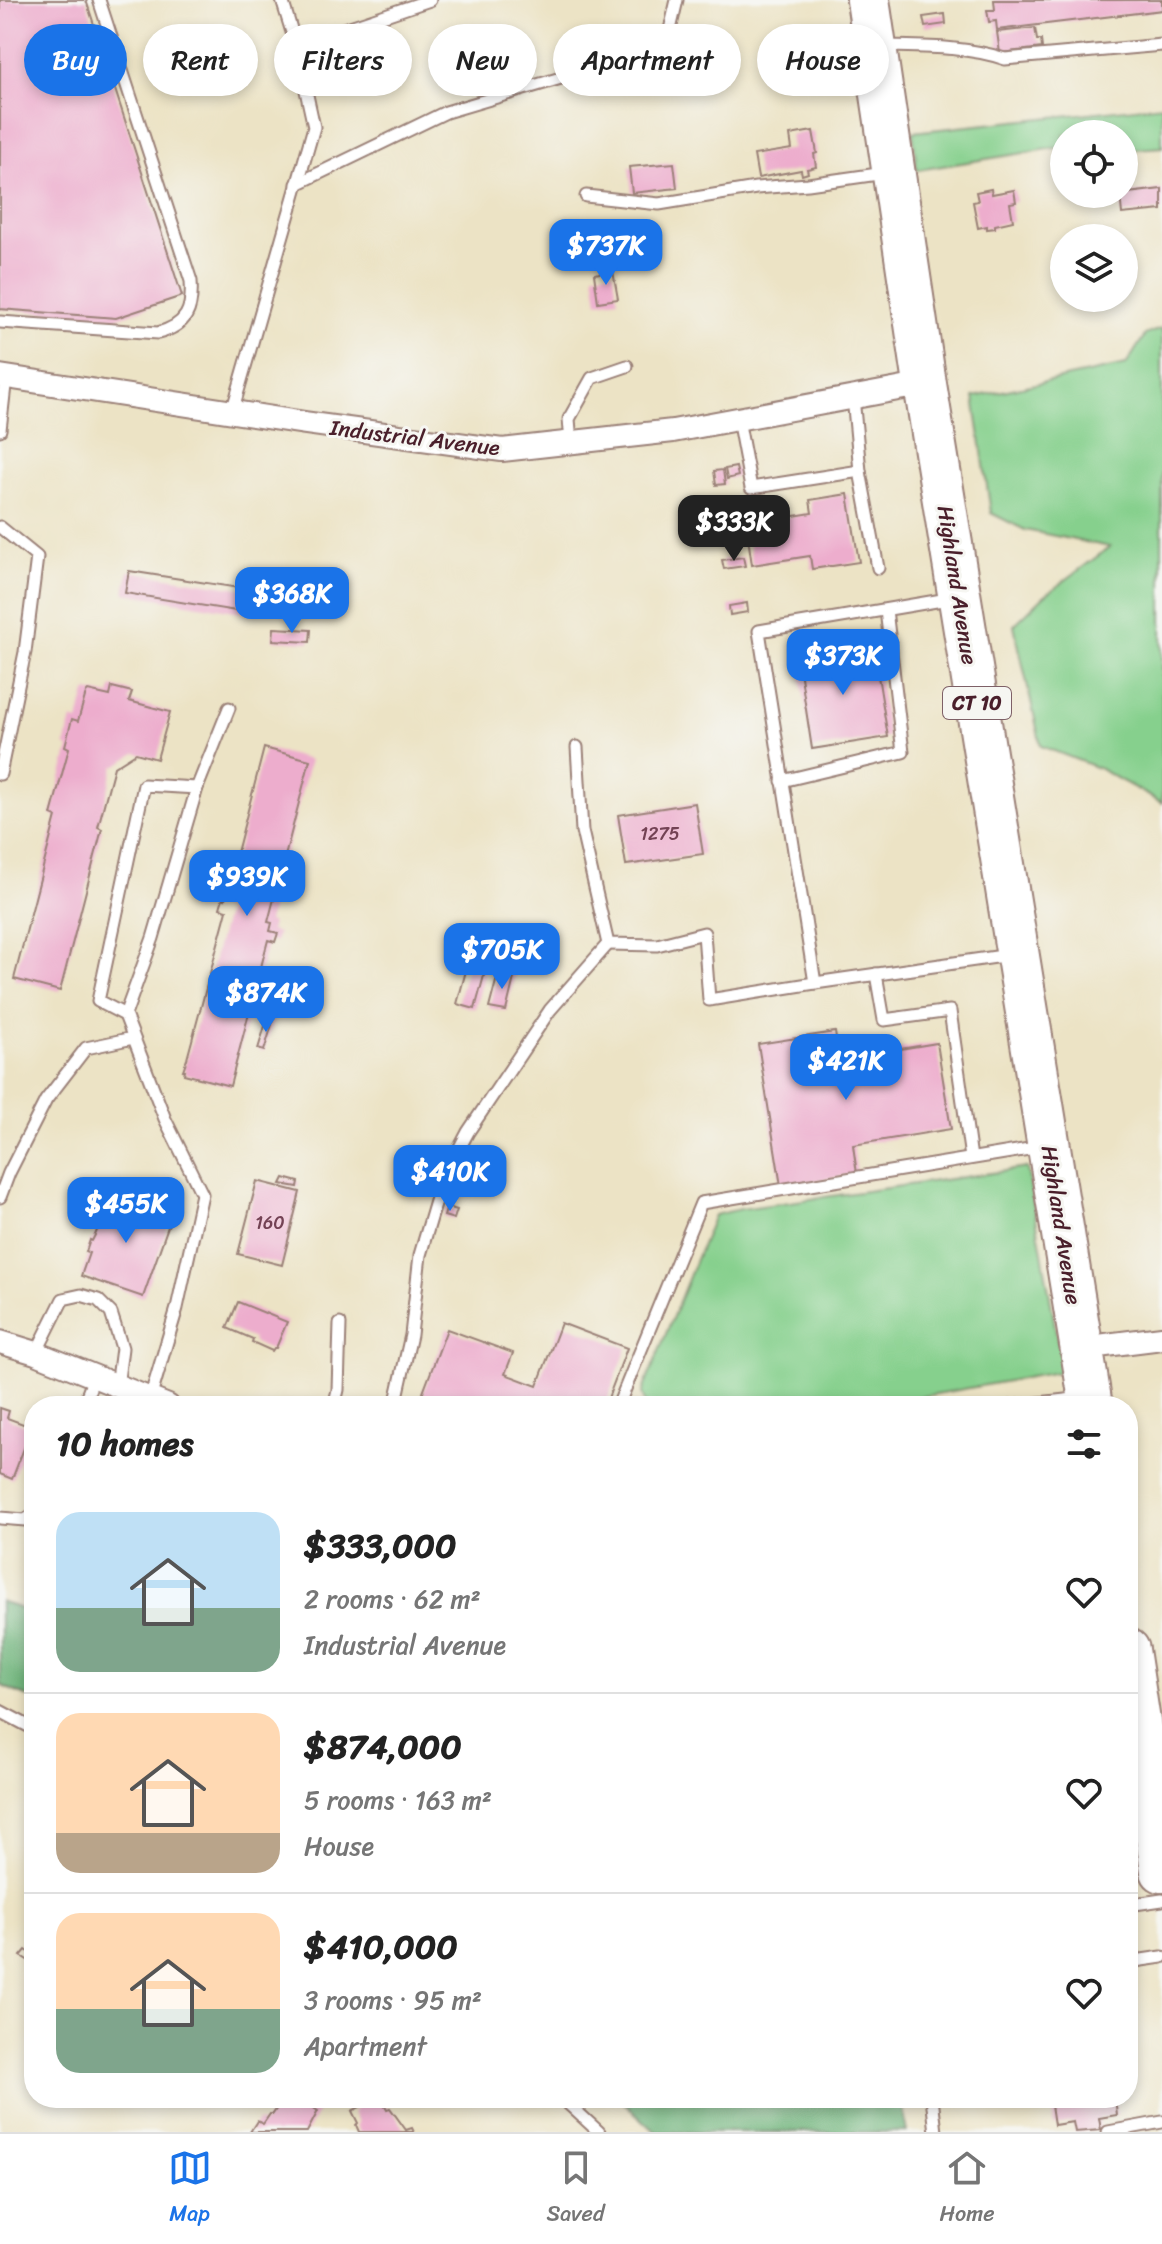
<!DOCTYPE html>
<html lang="en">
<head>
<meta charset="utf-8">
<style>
	body { margin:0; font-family:Sriracha,sans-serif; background:#f6f6f6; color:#222; height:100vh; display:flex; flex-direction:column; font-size:30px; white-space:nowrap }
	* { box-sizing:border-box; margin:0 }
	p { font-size:26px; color:#767676 }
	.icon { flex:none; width:44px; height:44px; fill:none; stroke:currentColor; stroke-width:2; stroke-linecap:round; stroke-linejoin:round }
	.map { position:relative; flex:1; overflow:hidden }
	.sheet { position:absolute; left:24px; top:1396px; width:1114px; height:712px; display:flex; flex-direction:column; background:#fff; border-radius:32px; box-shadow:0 4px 12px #0003 }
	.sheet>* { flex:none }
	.banner { position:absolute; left:24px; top:24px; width:1114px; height:72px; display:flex; gap:16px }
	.buttons { position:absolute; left:1050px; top:120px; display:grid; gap:16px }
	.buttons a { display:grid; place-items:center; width:88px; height:88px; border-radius:50%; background:#fff; box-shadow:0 4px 12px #0003; font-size:40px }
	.price { position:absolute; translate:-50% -68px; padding:0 18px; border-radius:16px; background:#1a73e8; color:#fff; font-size:26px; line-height:52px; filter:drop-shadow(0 2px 4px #0008) }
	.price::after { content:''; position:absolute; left:50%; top:48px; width:24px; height:18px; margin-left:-12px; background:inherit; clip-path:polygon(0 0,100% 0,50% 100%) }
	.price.active { background:#222; color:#fff }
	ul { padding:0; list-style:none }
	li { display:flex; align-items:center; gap:24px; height:200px; padding:0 32px }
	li+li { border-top:2px solid #e0e0e0 }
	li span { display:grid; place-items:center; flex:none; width:224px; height:160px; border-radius:24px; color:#555 }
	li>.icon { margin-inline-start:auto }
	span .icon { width:96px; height:96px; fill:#fffc; stroke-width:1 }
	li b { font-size:34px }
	h2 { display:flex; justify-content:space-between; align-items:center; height:96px; padding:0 32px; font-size:34px }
	.pill { padding:0 28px; border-radius:36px; background:#fff; box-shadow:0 4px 12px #0003; font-size:28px; line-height:72px }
	.pill.active { background:#1a73e8; color:#fff }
	.tab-bar { display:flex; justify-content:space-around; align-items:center; height:112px; border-top:2px solid #e0e0e0; background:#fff; font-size:22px; color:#767676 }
	.tab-bar a { display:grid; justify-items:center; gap:4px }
	.tab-bar .active { color:#1a73e8 }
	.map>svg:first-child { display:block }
	.green { fill:#86d08d; stroke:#68785c; stroke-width:2 }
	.forest { fill:#6cb278; stroke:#5b6852; stroke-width:2 }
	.building { fill:#edadcd }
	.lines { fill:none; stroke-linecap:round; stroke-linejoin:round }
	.lane-casing { stroke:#9b8178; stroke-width:15 }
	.street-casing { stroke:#9b8178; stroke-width:26 }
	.highway-casing { stroke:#9b8178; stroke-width:46 }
	.lane { stroke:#fff; stroke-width:11 }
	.street { stroke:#fff; stroke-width:22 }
	.highway { stroke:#fff; stroke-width:42 }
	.labels { text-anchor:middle; stroke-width:6; stroke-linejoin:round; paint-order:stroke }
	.number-label { font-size:18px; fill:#734254 }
	.shield { fill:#f6f6f2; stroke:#7e6067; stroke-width:2 }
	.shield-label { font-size:20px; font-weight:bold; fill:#4a1f2b }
	.street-label { font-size:22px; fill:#4a1f2b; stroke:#f6f6f2 }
</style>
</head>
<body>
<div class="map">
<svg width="1162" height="2132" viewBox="0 0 1162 2132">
	<rect width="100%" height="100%" fill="#f6f6f2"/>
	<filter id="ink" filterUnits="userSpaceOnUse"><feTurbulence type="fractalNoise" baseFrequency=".0125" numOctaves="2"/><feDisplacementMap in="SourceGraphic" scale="16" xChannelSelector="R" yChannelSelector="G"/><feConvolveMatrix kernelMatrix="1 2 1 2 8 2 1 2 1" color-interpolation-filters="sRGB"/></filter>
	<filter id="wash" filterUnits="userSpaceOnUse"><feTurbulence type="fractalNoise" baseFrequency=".006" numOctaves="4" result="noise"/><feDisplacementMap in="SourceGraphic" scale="32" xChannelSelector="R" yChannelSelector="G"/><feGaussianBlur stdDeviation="1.8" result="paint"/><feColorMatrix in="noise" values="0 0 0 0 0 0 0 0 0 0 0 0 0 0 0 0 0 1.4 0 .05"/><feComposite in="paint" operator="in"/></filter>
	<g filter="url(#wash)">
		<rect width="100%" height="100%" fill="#ece3c5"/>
		<g class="green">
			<polygon points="1162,105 1162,147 1124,150 1124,134 1064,134 1064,148 1055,148 917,170 913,132"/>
			<polygon points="1162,328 1162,803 1098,768 1041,746 1014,625 1044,596 1110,547 1025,530 991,513 974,397 1126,365 1145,335"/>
			<polygon points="1027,1168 1063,1371 903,1400 888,1406 646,1406 642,1393 714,1215 741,1209"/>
		</g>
		<g class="forest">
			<polygon points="0,1601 34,1614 34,1700 0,1685"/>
			<polygon points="619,2098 901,2098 907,2132 656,2132"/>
		</g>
		<g id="blocks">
			<g class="building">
				<polygon points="0,0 86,0 182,296 116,318 0,309"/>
				<polygon points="994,0 1162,0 1162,10 997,30 996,21 989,22 987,10 995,10"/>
				<polygon points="945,14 946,24 925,27 923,17"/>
				<polygon points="1035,28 1037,40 1041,40 1042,48 1000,53 997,32"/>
				<polygon points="813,131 817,153 814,154 816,167 807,169 808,173 802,175 801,170 758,178 754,155 792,149 790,135"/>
				<polygon points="674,163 677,188 632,193 629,167"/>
				<polygon points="991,189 992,194 1014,190 1016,202 1010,203 1013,221 995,225 995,228 987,229 987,226 978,228 973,202 978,201 976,192"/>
				<polygon points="1162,189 1162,210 1122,214 1120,194"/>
				<polygon points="613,271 618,299 598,302 594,274"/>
				<polygon points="736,467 738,476 727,479 725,469"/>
				<polygon points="723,470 725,484 716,485 714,471"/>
				<polygon points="848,494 859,562 812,569 810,556 752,565 746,524 812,513 810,500"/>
				<polygon points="743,557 745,566 724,569 722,560"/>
				<polygon points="129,571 259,591 256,612 254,614 125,593"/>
				<polygon points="747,603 748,612 730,615 729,606"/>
				<polygon points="274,628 311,630 310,642 273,640"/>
				<polygon points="873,645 888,737 812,749 798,657"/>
				<polygon points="112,687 132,692 129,701 170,712 157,759 136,753 114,767 98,827 102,829 60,991 14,979 56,817 51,815 69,748 65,746 72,719 78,721 86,693 88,691 110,696"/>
				<polygon points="264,748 310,760 268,922 272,923 270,931 278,933 275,942 268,940 230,1086 184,1074 185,1070 183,1070 187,1059 227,910 220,908 223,898 225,899"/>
				<polygon points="695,803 703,854 626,865 618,815"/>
				<polygon points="467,967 485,972 475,1009 457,1004"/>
				<polygon points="499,970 515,974 506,1011 489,1008"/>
				<polygon points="268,1016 274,1018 264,1051 258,1049"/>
				<polygon points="835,1032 839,1059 937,1043 951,1129 853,1145 857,1174 781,1186 758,1044"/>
				<polygon points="284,1178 299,1182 298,1187 281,1184"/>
				<polygon points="257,1181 300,1192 282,1265 238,1254"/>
				<polygon points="110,1194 172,1215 143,1297 81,1276 89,1253 86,1252 90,1240 92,1241 96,1233"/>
				<polygon points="447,1207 457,1210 454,1219 444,1216"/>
				<polygon points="238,1302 287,1322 276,1348 274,1348 272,1351 252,1342 253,1339 227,1328"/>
				<polygon points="561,1323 627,1348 605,1406 418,1406 447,1329 513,1353 505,1374 537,1386"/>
				<polygon points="0,1408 9,1411 7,1418 34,1428 34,1440 28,1438 12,1479 0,1474"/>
				<polygon points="26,1950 33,1955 29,1961 21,1956"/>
				<polygon points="287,2098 299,2098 318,2111 307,2132 250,2132 257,2121 263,2124 270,2114 273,2114 280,2103 283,2104"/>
				<polygon points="377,2098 381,2098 387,2109 390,2108 406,2130 412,2128 414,2132 359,2132 356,2125 358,2123 352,2111"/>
				<polygon points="1050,2098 1115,2098 1117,2115 1099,2118 1101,2130 1075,2132 1073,2122 1054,2125"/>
			</g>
		</g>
	</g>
	<g filter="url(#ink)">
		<use href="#blocks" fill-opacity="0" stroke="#9b8178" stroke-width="2"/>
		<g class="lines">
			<g class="lane-casing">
				<g id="lane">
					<polyline points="296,45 430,0"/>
					<path d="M884 46C924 47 966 46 1005 59L1162 45"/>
					<polyline points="297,184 446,112 666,47 677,0"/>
					<polyline points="586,196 659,204 756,188 808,184 885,173"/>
					<path d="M0 322 158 333C187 325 193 310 191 281L99 0"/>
					<polyline points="853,397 860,471 878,568"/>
					<polyline points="232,412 314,127 296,45 282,0"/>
					<polyline points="738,419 751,488 860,471"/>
					<polyline points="0,430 6,377"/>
					<polyline points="571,442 569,419 592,378 627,366"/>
					<polyline points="0,527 37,557 25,652 0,774"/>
					<polyline points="954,598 759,631 815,983 1010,955"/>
					<polyline points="577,747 582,831 608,944 657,945 704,933 709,1000 815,983"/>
					<polyline points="782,781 903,752 886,610"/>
					<polyline points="876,974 884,1020 950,1011 971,1158"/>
					<polyline points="125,1015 98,1001 144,785 197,788"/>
					<polyline points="0,1197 9,1173 46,1100 86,1048 133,1038"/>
					<polyline points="36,1353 63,1299 81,1295 98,1300 111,1313 122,1348 117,1387"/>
					<polyline points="150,1399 177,1308 202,1194 165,1119 125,1015 153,938 197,788 229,708"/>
					<polyline points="83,1406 94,1378"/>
					<polyline points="334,1406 338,1390 340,1324"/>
					<polyline points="395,1406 411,1335 420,1255 442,1181 468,1132 550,1010 608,944"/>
					<polyline points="618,1406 701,1203 1041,1147"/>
					<polyline points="1012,1406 1083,1398"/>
					<polyline points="0,1518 25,1520 34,1514"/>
					<polyline points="0,1711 34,1729"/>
					<polyline points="1128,1905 1162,1900"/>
					<polyline points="1128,1962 1162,1957"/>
					<polyline points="562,2098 599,2132"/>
					<polyline points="932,2098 936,2132"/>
					<polyline points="1108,2132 1162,2122"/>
				</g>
			</g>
			<g class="street-casing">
				<g id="street">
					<polyline points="0,376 305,423 502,450 673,431 925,384"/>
					<polyline points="0,1342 36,1353 168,1406"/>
					<polyline points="1082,1348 1162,1338"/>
				</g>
			</g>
			<g class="highway-casing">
				<g id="highway">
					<polyline points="868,0 925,384 1091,1406"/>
					<polyline points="1128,1650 1162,1871"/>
				</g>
			</g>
			<use href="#lane" class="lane"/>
			<use href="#street" class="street"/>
			<use href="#highway" class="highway"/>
		</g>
	</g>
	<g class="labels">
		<g class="number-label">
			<text x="660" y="840">1275</text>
			<text x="270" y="1229">160</text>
		</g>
		<rect class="shield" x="943" y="687" width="68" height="32" rx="6"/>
		<g class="shield-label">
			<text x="977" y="710">CT 10</text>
		</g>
		<g class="street-label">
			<text transform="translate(415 437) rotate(7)" y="8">Industrial Avenue</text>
			<text transform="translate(958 585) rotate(81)" y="8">Highland Avenue</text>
			<text transform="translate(1062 1225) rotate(81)" y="8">Highland Avenue</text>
		</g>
	</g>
</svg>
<div class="buttons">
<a><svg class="icon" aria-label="locate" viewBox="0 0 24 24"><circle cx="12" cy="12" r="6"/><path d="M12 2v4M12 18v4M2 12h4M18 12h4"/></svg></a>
<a><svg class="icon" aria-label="layers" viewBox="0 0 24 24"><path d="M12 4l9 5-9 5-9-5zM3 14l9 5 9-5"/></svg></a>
</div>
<b class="price" style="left:606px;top:287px">$737K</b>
<b class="price active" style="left:734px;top:563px">$333K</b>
<b class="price" style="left:292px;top:635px">$368K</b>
<b class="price" style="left:843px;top:697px">$373K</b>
<b class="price" style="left:247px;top:918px">$939K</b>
<b class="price" style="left:502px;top:991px">$705K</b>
<b class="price" style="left:266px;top:1034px">$874K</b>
<b class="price" style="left:846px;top:1102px">$421K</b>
<b class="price" style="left:450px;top:1213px">$410K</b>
<b class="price" style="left:126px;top:1245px">$455K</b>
<div class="banner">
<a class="pill active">Buy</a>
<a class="pill">Rent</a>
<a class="pill">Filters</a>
<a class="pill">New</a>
<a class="pill">Apartment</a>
<a class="pill">House</a>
</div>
<section class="sheet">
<h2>10 homes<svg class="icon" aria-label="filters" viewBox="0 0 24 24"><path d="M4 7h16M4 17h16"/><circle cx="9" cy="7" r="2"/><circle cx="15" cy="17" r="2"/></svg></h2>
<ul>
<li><span style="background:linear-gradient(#bfe0f5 60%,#7fa58c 0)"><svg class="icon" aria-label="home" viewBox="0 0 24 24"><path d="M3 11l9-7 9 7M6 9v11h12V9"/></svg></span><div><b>$333,000</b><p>2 rooms · 62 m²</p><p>Industrial Avenue</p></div><svg class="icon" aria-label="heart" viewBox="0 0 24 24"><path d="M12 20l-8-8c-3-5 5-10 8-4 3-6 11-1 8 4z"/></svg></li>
<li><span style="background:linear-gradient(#ffd9b3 75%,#b9a48a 0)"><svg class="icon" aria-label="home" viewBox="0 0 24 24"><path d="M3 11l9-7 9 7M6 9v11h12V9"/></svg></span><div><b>$874,000</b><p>5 rooms · 163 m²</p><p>House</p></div><svg class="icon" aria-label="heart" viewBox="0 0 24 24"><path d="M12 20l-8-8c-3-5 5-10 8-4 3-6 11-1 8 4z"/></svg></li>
<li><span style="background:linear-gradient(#ffd9b3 60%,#7fa58c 0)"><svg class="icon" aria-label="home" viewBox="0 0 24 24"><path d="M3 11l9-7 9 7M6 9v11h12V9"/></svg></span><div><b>$410,000</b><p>3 rooms · 95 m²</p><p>Apartment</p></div><svg class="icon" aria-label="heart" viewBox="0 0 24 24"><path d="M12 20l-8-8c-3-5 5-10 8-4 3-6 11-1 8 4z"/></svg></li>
</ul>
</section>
</div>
<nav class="tab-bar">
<a class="active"><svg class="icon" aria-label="map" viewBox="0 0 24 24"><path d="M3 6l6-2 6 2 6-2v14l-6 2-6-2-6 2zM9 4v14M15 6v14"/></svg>Map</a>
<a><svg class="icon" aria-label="saved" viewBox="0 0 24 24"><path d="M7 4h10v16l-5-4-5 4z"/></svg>Saved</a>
<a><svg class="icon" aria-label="home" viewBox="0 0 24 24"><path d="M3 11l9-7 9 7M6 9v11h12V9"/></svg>Home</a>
</nav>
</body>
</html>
